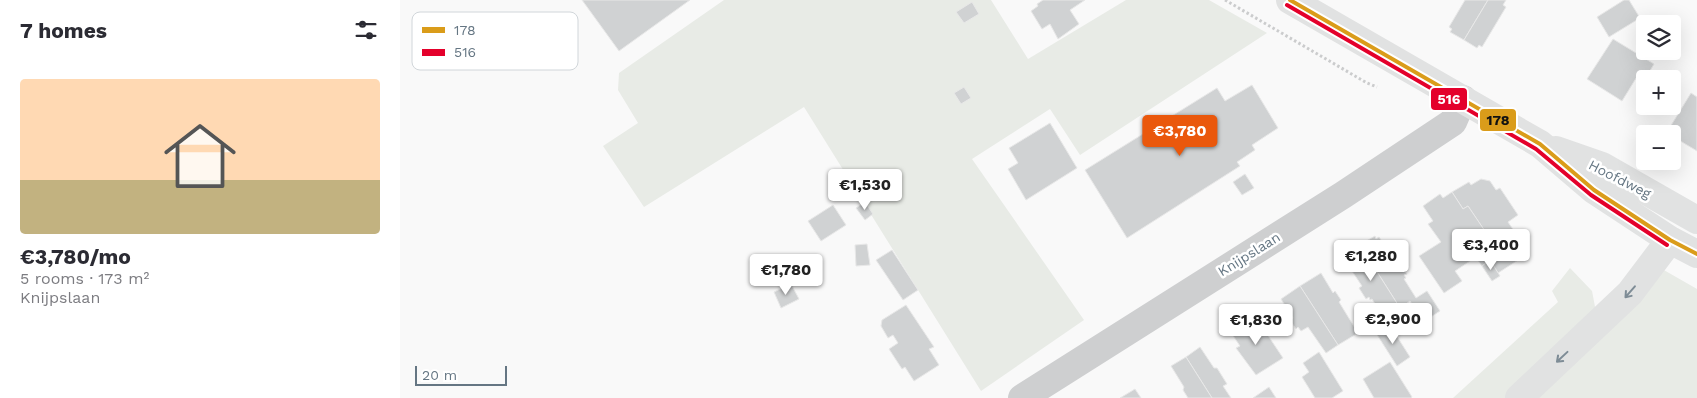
<!DOCTYPE html>
<html lang="en">
<head>
<meta charset="utf-8">
<style>
	body { margin:0; font-family:"Work Sans",sans-serif; background:#f2f2f3; color:#2b2b33; height:100vh; display:flex; flex-direction:column; font-size:19px; white-space:nowrap }
	* { box-sizing:border-box; margin:0 }
	p { font-size:16px; color:#7c7c81 }
	.icon { flex:none; width:28px; height:28px; fill:none; stroke:currentColor; stroke-width:2; stroke-linecap:round; stroke-linejoin:round }
	.map { position:relative; flex:1; overflow:hidden }
	.details { display:flex; flex-direction:column; background:#fff; width:400px }
	.details>* { flex:none }
	.controls { position:absolute; left:1236px; top:15px; display:grid; gap:10px }
	.controls a { display:grid; place-items:center; width:45px; height:45px; border-radius:5px; background:#fff; box-shadow:0 5px 20px #0002; font-size:25px }
	.scale { position:absolute; left:15px; bottom:12px; width:92px; box-sizing:border-box; padding-left:5px; border:2px solid #657683; border-top:0; font-size:14px; line-height:18px; white-space:nowrap; color:#657683; -webkit-text-stroke:4px #fff; paint-order:stroke }
	.price { position:absolute; translate:-50% -42px; padding:0 11px; border-radius:5px; background:#fff; color:#222; font-size:16px; line-height:32px; filter:drop-shadow(0 1px 2px #0008) }
	.price::after { content:''; position:absolute; left:50%; top:30px; width:15px; height:11px; margin-left:-8px; background:inherit; clip-path:polygon(0 0,100% 0,50% 100%) }
	.price.current { background:#ea580c; color:#fff }
	ul { padding:0; list-style:none }
	li { display:grid; align-content:center; gap:10px; height:265px; padding:0 20px }
	li+li { border-top:1px solid #e1e1e2 }
	li span { display:grid; place-items:center; height:155px; border-radius:5px; color:#555 }
	li>.icon { margin-inline-start:auto }
	span .icon { width:90px; height:90px; fill:#fffc; stroke-width:1 }
	li b { font-size:21px }
	h2 { display:flex; justify-content:space-between; align-items:center; height:60px; padding:0 20px; font-size:21px }
	main { display:flex; flex:1; min-height:0 }
	.map>svg:first-child { display:block }
	.green { fill:#e8ebe6 }
	.building { fill:#d0d2d3; stroke:#e8e8e8 }
	.lines { fill:none; stroke-linecap:round; stroke-linejoin:round }
	.path { stroke:#cbcccd; stroke-width:3; stroke-dasharray:2.5 2.5; stroke-linecap:butt }
	.minor { stroke:#cecfd0; stroke-width:28 }
	.secondary { stroke:#e1e2e2; stroke-width:28 }
	.trunk { stroke:#e1e2e2; stroke-width:28 }
	.bus-1-casing { stroke:#fff; stroke-width:8 }
	.bus-2-casing { stroke:#fff; stroke-width:8 }
	.bus-1 { stroke:#da9c1a; stroke-width:4 }
	.bus-2 { stroke:#e4002b; stroke-width:4 }
	.oneway { stroke:#7e8c96 }
	.labels { text-anchor:middle; stroke-width:5; stroke-linejoin:round; paint-order:stroke }
	.street-label { font-size:14px; fill:#657683; stroke:#fff }
	.key { fill:#fff; stroke:#d1d6da; stroke-width:1 }
	.key-label { font-size:14px; fill:#657683 }
	.line-badge { stroke:#fff; stroke-width:2 }
	.badge-label { font-size:14px; text-anchor:middle; font-weight:bold; fill:#fff }
	.pale-badge-label { font-size:14px; text-anchor:middle; font-weight:bold; fill:#111 }
</style>
</head>
<body>
<main>
<section class="details">
<h2>7 homes<svg class="icon" aria-label="filters" viewBox="0 0 24 24"><path d="M4 7h16M4 17h16"/><circle cx="9" cy="7" r="2"/><circle cx="15" cy="17" r="2"/></svg></h2>
<ul>
<li><span style="background:linear-gradient(#ffd9b3 65%,#c2b280 0)"><svg class="icon" aria-label="home" viewBox="0 0 24 24"><path d="M3 11l9-7 9 7M6 9v11h12V9"/></svg></span><div><b>€3,780/mo</b><p>5 rooms · 173 m²</p><p>Knijpslaan</p></div></li>
</ul>
</section>
<div class="map">
<svg width="1297" height="398" viewBox="0 0 1297 398">
	<rect width="100%" height="100%" fill="#f9f9f9"/>
	<g class="green">
		<polygon points="324,0 591,0 628,59 726,0 809,0 867,33 680,155 650,109 572,159 684,320 581,391 404,107 244,207 203,146 238,123 218,90 219,73"/>
		<polygon points="1170,268 1192,291 1196,312 1106,398 1053,398 1158,302 1152,291"/>
		<polygon points="1262,269 1297,289 1297,398 1136,398"/>
	</g>
	<g class="building">
		<polygon points="182,0 290,0 219,51"/>
		<polygon points="643,0 685,0 670,10 679,24 658,39 650,24 642,29 631,11 638,6 637,4"/>
		<polygon points="1065,0 1088,0 1064,40 1050,32 1052,29 1049,27"/>
		<polygon points="1088,0 1106,0 1103,5 1106,7 1082,47 1079,45 1077,48 1064,40"/>
		<polygon points="1224,0 1229,0 1240,18 1209,37 1197,17"/>
		<polygon points="572,2 579,14 564,23 556,12"/>
		<polygon points="1213,39 1254,64 1245,79 1238,75 1222,101 1187,79"/>
		<polygon points="852,85 878,128 852,145 855,150 837,162 840,166 727,238 685,170 817,88 825,101"/>
		<polygon points="564,87 571,98 561,104 554,93"/>
		<polygon points="1291,93 1297,97 1297,151 1272,136 1272,134 1267,132"/>
		<polygon points="650,123 677,168 626,200 608,169 618,163 609,148"/>
		<polygon points="845,174 854,188 842,195 833,182"/>
		<polygon points="1081,179 1090,181 1096,190 1100,188 1118,215 1108,222 1129,253 1098,273 1090,260 1082,266 1072,252 1091,240 1068,206 1063,209 1052,192 1069,182 1071,185"/>
		<polygon points="1052,192 1063,209 1068,206 1091,240 1072,252 1076,257 1055,271 1062,281 1044,293 1019,256 1041,242 1028,224 1033,221 1023,206 1040,194 1043,198"/>
		<polygon points="465,202 473,214 465,220 456,208"/>
		<polygon points="433,205 446,225 421,241 408,221"/>
		<polygon points="975,236 976,239 979,237 997,264 999,263 1007,274 1004,275 1006,278 1004,279 1016,298 1027,291 1040,311 1023,322 1010,301 1000,308 962,248 965,246 963,243"/>
		<polygon points="467,244 470,265 456,266 455,245"/>
		<polygon points="957,247 959,249 962,248 1000,308 984,318 972,299 970,300 969,297 966,299 959,288 962,286 944,259 948,257 946,254"/>
		<polygon points="492,250 518,290 503,300 476,260"/>
		<polygon points="1090,260 1100,276 1092,281 1082,266"/>
		<polygon points="921,273 933,293 935,291 941,300 939,302 958,333 938,345 900,286"/>
		<polygon points="391,284 399,299 381,308 374,292"/>
		<polygon points="900,286 938,345 926,353 908,327 901,331 898,327 896,329 890,320 893,318 881,299"/>
		<polygon points="506,305 534,347 529,349 539,365 514,381 505,367 502,369 489,349 498,343 493,335 488,338 481,326 482,320"/>
		<polygon points="855,316 883,358 856,375 836,348 840,346 830,331"/>
		<polygon points="989,324 1010,357 997,366 976,333"/>
		<polygon points="800,347 814,368 817,368 827,384 823,386 831,398 812,398 786,357"/>
		<polygon points="919,352 943,391 932,398 915,398 902,377 909,372 903,363"/>
		<polygon points="786,357 812,398 788,398 783,390 784,387 771,366"/>
		<polygon points="990,362 1012,397 1011,398 974,398 963,379"/>
		<polygon points="869,387 876,398 853,398"/>
		<polygon points="735,389 741,398 720,398"/>
	</g>
	<g class="lines">
		<polyline class="path" points="825,0 967,83 977,87"/>
		<polyline class="minor" points="622,398 943,195 1053,122 1063,99"/>
		<g class="secondary">
			<polyline points="890,0 1140,144 1194,190 1270,240 1297,254"/>
			<polyline points="1156,150 1202,166 1297,220"/>
		</g>
		<polyline class="trunk" points="1119,398 1230,293 1270,240"/>
		<g class="bus-1-casing">
			<polyline id="bus-1" points="890,0 1140,144 1194,190 1270,240 1297,254"/>
		</g>
		<g class="bus-2-casing">
			<polyline id="bus-2" points="887,5 1136,149 1191,195 1267,245"/>
		</g>
		<use href="#bus-1" class="bus-1"/>
		<use href="#bus-2" class="bus-2"/>
	</g>
	<defs><path id="oneway-shaft" d="M-6 0H5M1.5-3L5.5 0L1.5 3" fill="none" stroke-width="1.6" stroke-linecap="round" stroke-linejoin="round" transform="scale(1.25)"/></defs>
	<g class="oneway">
		<use href="#oneway-shaft" transform="translate(1230 292) rotate(131)"/>
		<use href="#oneway-shaft" transform="translate(1162 357) rotate(137)"/>
	</g>
	<g class="labels">
		<g class="street-label">
			<text transform="translate(1220 179) rotate(27)" y="5">Hoofdweg</text>
			<text transform="translate(849 254) rotate(-32)" y="5">Knijpslaan</text>
		</g>
	</g>
	<rect x="12" y="12" width="166" height="58" rx="8" class="key"/>
	<rect x="22" y="27" width="23" height="6" fill="#da9c1a"/>
	<rect x="22" y="49" width="23" height="7" fill="#e4002b"/>
	<g class="key-label">
		<text x="54" y="35">178</text>
		<text x="54" y="57">516</text>
	</g>
	<g class="line-badge">
		<rect x="1030" y="87" width="38" height="24" rx="5" fill="#e4002b"/>
		<rect x="1079" y="108" width="38" height="24" rx="5" fill="#da9c1a"/>
	</g>
	<g class="badge-label">
		<text x="1049" y="104">516</text>
	</g>
	<g class="pale-badge-label">
		<text x="1098" y="125">178</text>
	</g>
</svg>
<div class="controls">
<a><svg class="icon" aria-label="layers" viewBox="0 0 24 24"><path d="M12 4l9 5-9 5-9-5zM3 14l9 5 9-5"/></svg></a>
<a>+</a>
<a>−</a>
</div>
<div class="scale">20 m</div>
<b class="price current" style="left:780px;top:157px">€3,780</b>
<b class="price" style="left:465px;top:211px">€1,530</b>
<b class="price" style="left:1091px;top:271px">€3,400</b>
<b class="price" style="left:971px;top:282px">€1,280</b>
<b class="price" style="left:386px;top:296px">€1,780</b>
<b class="price" style="left:993px;top:345px">€2,900</b>
<b class="price" style="left:856px;top:346px">€1,830</b>
</div>
</main>
</body>
</html>
